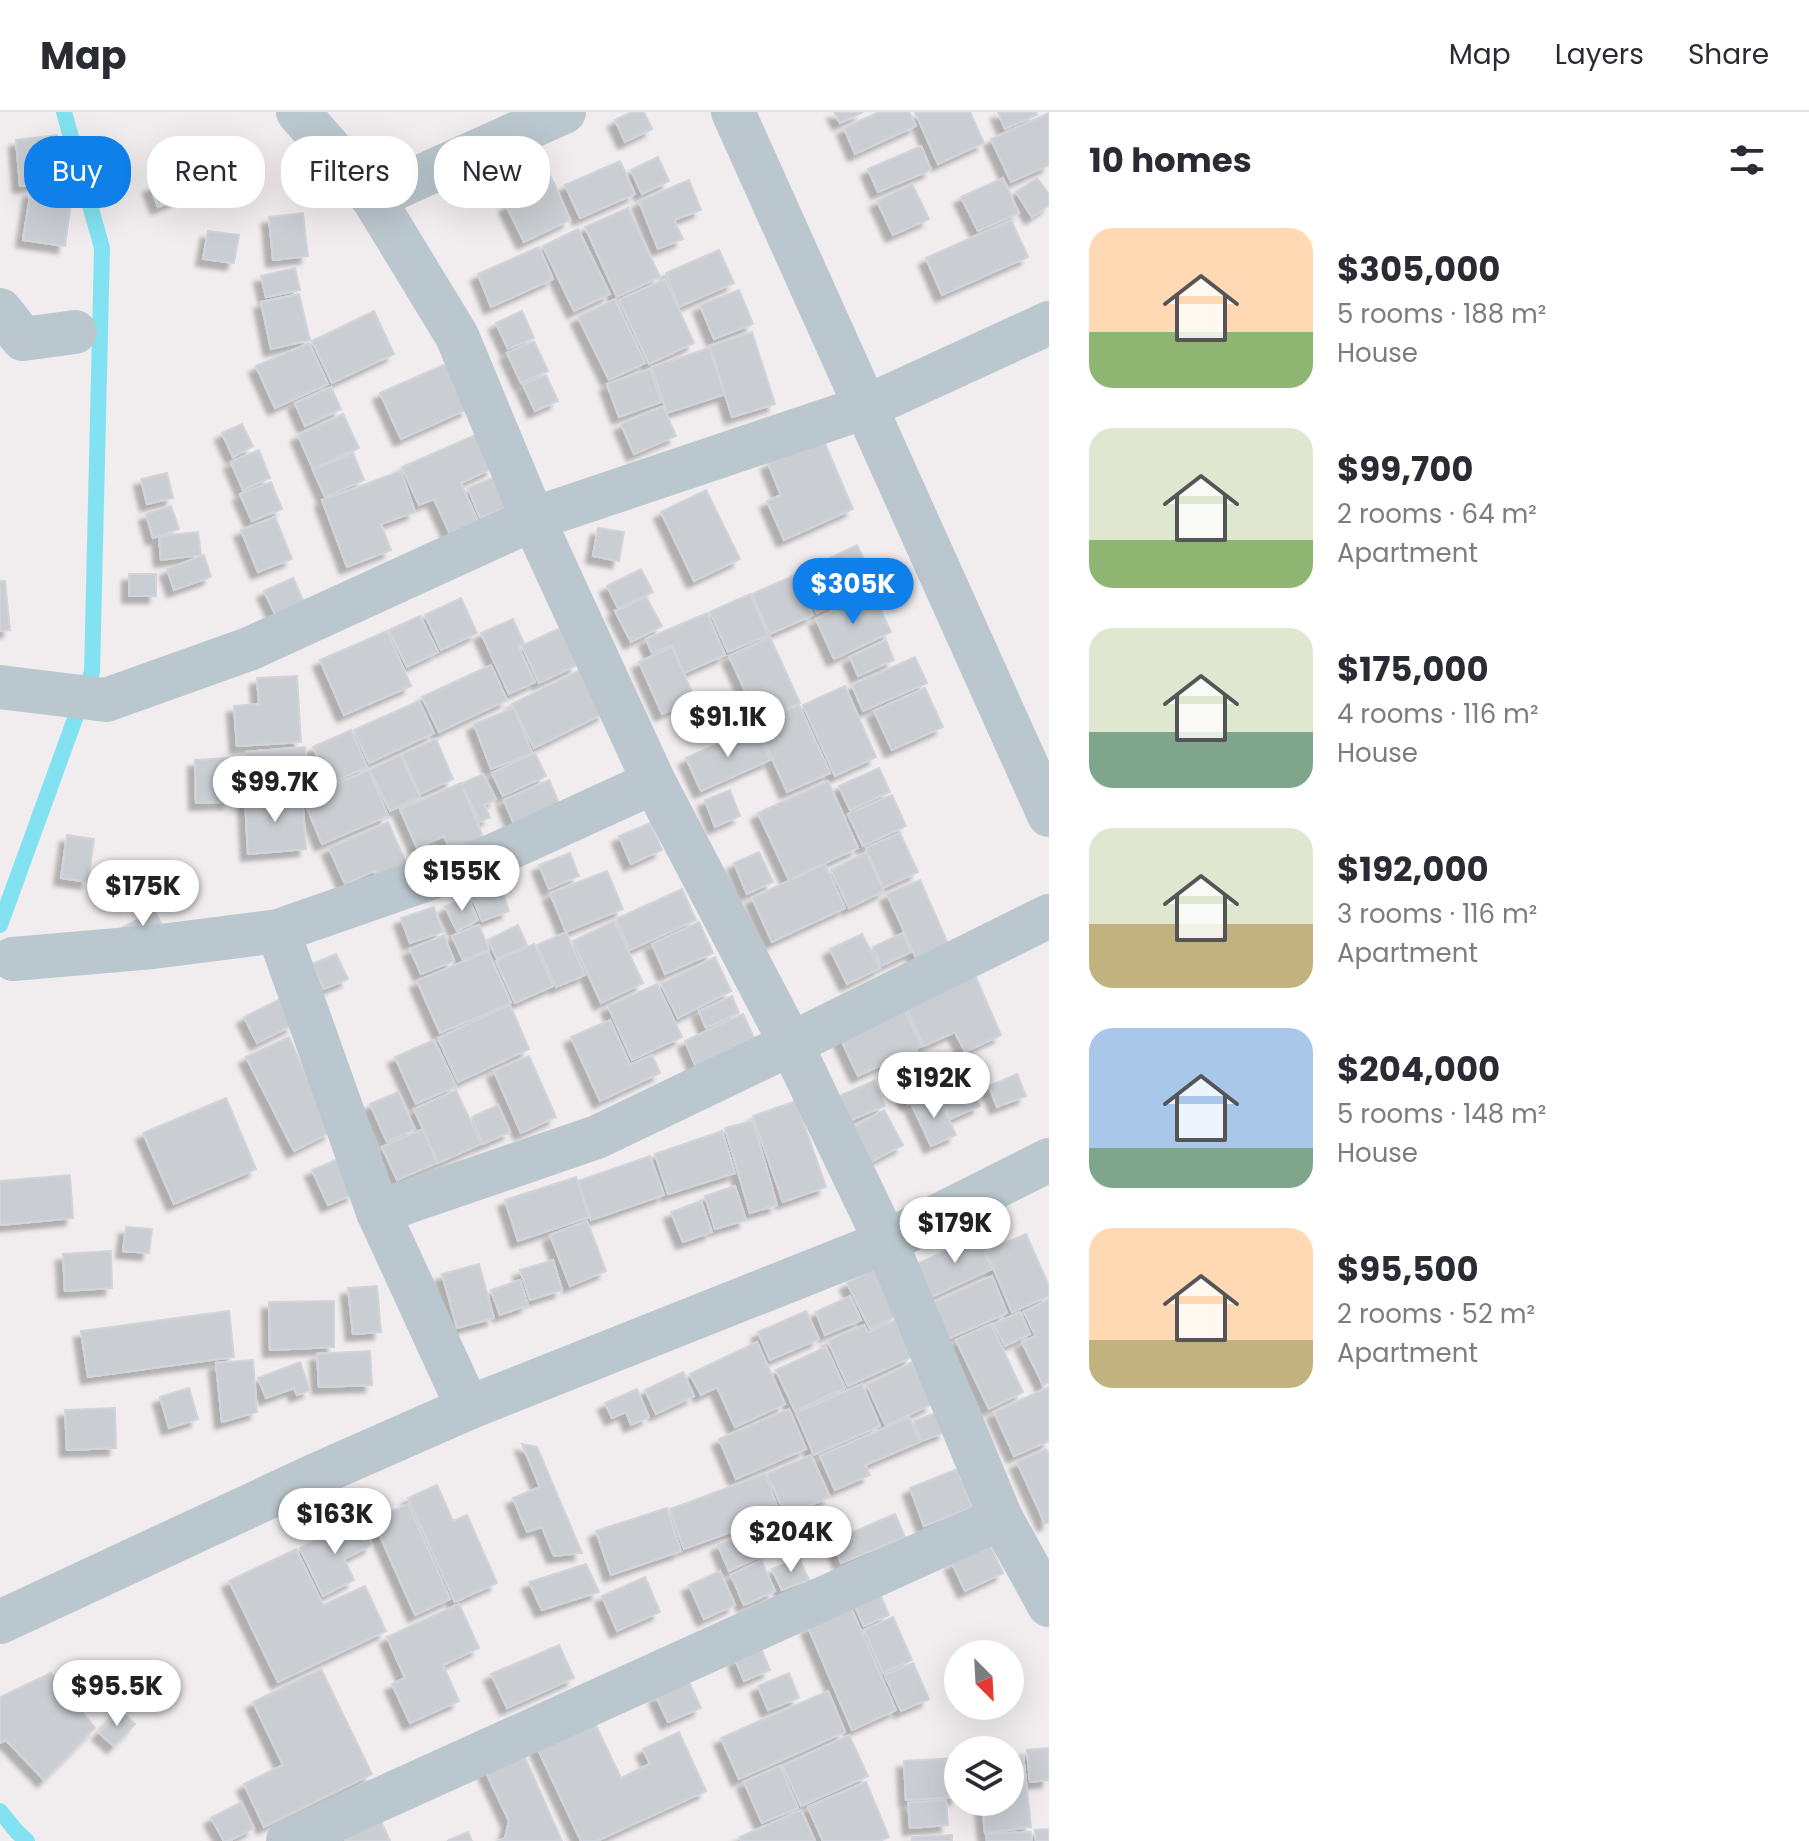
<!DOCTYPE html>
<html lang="en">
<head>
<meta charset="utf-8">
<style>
	body { margin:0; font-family:Poppins,sans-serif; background:#f7f7f7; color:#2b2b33; height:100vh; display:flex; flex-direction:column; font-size:30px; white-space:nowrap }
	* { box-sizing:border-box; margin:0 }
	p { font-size:26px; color:#7c7c81 }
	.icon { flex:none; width:44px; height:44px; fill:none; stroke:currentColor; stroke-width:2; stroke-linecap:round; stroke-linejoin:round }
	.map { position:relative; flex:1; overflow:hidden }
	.side { display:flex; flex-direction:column; background:#fff; width:760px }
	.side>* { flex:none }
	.top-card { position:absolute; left:24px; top:24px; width:760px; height:72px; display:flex; gap:16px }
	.needle { width:52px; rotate:156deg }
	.tools { position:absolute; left:944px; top:1528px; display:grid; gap:16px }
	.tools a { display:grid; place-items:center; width:80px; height:80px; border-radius:50%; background:#fff; box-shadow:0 8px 32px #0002; font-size:40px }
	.price { position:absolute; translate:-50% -68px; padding:0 18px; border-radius:28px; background:#fff; color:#222; font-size:26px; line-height:52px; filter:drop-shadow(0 2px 4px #0008) }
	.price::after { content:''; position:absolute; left:50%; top:48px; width:24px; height:18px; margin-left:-12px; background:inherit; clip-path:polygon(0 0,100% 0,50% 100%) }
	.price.current { background:#0f7fe9; color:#fff }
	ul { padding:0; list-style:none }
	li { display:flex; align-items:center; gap:24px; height:200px; padding:0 40px }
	li span { display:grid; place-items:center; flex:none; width:224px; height:160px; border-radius:24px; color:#555 }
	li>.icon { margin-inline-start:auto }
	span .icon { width:96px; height:96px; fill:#fffc; stroke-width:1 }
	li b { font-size:34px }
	h2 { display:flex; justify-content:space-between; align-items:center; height:96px; padding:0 40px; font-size:34px }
	.chip { padding:0 28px; border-radius:32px; background:#fff; box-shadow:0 8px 32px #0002; font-size:28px; line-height:72px }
	.chip.current { background:#0f7fe9; color:#fff }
	header { display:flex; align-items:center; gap:48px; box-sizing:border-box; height:112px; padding:0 40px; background:#fff; border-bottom:2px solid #e1e1e2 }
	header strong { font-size:38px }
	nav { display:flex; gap:44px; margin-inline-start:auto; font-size:28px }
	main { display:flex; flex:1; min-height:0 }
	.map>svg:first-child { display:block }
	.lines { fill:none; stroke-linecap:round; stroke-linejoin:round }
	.stream { stroke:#83e2f1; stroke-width:16 }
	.building { fill:#caced3; stroke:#d1d4da; stroke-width:2; filter:url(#shadow) }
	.minor { stroke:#bbc7ce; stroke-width:44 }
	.tertiary { stroke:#bbc7ce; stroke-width:44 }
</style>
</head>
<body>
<header>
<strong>Map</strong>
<nav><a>Map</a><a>Layers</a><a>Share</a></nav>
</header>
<main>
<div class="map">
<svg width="1049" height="1729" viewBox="0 0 1049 1729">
	<defs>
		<filter id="shadow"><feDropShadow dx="-7" dy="7" stdDeviation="2" flood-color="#0004"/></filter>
	</defs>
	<rect width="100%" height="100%" fill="#f1edee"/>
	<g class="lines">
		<g class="stream">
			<polyline points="0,813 92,560 102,136 64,0"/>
			<polyline points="0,1699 17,1720 27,1729"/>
		</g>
	</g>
	<g class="building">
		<polygon points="632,0 644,0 652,17 625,30 615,8"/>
		<polygon points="834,0 863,0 840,11"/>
		<polygon points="879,0 909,0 916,14 855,42 844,16"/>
		<polygon points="915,0 970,0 984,31 938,52"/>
		<polygon points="998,0 1036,0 1037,3 1005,17"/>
		<polygon points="1049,1 1049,53 1011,70 991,27"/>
		<polygon points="57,23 63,69 20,74 16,28"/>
		<polygon points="533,31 543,52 517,64 507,43"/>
		<polygon points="921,34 931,58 878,80 868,57"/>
		<polygon points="658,45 669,69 642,82 631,58"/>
		<polygon points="620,49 635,82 580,106 565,73"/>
		<polygon points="545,52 553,70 523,84 516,66"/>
		<polygon points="173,66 179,87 158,95 150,74"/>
		<polygon points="1003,66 1019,101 978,119 961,85"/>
		<polygon points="1037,66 1049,82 1049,93 1032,105 1016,80"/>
		<polygon points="689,68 701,98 674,108 683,127 658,137 639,89"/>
		<polygon points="554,71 570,108 524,130 506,93"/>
		<polygon points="912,72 929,107 893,123 877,89"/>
		<polygon points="31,78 72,84 65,134 23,128"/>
		<polygon points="628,96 660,165 617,185 585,115"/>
		<polygon points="303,101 308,144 273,148 269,105"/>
		<polygon points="1011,108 1028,145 942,183 926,146"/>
		<polygon points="578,117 610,182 574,199 543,134"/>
		<polygon points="208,119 239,123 234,151 203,147"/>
		<polygon points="539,135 553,167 491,195 478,162"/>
		<polygon points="719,138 734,171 679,195 666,161"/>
		<polygon points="295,156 300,178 266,185 261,164"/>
		<polygon points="665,167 694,231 649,252 619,188"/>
		<polygon points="739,178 753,212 714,227 700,193"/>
		<polygon points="299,182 310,228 271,237 261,190"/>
		<polygon points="615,187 645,251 609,268 578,205"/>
		<polygon points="374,199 394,242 332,271 312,229"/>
		<polygon points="522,199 534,226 508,237 496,211"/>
		<polygon points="752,220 775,292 732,305 710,234"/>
		<polygon points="534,229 548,259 521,271 507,241"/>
		<polygon points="309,231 328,272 275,296 256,254"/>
		<polygon points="709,236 725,282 667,301 652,255"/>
		<polygon points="448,251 468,297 401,327 380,281"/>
		<polygon points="650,257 661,290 619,305 607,272"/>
		<polygon points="546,263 558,289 535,299 523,273"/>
		<polygon points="331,275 341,297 305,314 295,291"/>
		<polygon points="663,294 676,324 634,342 621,312"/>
		<polygon points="343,302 359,336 313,357 298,323"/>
		<polygon points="242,312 253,334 233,345 222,321"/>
		<polygon points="478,322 493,356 461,371 479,412 451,424 434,387 419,393 402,355"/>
		<polygon points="823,327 853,397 784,428 767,389 781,383 768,351"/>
		<polygon points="259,338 270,366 243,378 231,350"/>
		<polygon points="353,341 364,368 325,385 313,358"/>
		<polygon points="401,359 415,400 381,412 391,438 347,455 322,388"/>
		<polygon points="167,361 173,386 147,392 141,367"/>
		<polygon points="500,363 513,393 480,406 468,376"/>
		<polygon points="271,370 282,397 252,409 240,382"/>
		<polygon points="706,378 740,447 694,469 661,400"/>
		<polygon points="171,394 179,417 153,426 146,402"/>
		<polygon points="275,405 292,447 258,460 241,418"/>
		<polygon points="598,416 624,420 619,449 593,444"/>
		<polygon points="198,420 201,443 161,448 159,424"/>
		<polygon points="857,433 876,473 817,501 799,461"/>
		<polygon points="204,443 211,465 174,478 167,457"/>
		<polygon points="641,457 653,480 618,496 607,474"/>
		<rect x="129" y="462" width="27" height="22"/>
		<polygon points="795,463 813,503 770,522 752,482"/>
		<polygon points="293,466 304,490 275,502 264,479"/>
		<polygon points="0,469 5,469 10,518 0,519"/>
		<polygon points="873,481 891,520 834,547 816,507"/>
		<polygon points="750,482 768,523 728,540 710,500"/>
		<polygon points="646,485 662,514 631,530 615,499"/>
		<polygon points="461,486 477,521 441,538 425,503"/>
		<polygon points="707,501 725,543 684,561 672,533 652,541 646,527"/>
		<polygon points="420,504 438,540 407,555 389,518"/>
		<polygon points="513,507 524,532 518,534 535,570 509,582 481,521"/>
		<polygon points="560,516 577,553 539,571 522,534"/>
		<polygon points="387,519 411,574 344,603 320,548"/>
		<polygon points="770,525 800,591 759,609 729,544"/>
		<polygon points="886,528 894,548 858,564 850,545"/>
		<polygon points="672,535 695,587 662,602 639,550"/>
		<polygon points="915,545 927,571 863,599 852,573"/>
		<polygon points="491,553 507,588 439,620 422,585"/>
		<polygon points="582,557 605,601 534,636 512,592"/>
		<polygon points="297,564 301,630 237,634 234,594 259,592 257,566"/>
		<polygon points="845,574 876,645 835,664 803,593"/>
		<polygon points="925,576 943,615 892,638 874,599"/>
		<polygon points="419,589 434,621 369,651 354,618"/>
		<polygon points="799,593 830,661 787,680 757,612"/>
		<polygon points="514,596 532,641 491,657 474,612"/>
		<polygon points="756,615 770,648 701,679 686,646"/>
		<polygon points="351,618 367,655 329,672 313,635"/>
		<polygon points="436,627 453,667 420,682 402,642"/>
		<polygon points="305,635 308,678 248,683 246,640"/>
		<polygon points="535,641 546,664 503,684 492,661"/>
		<polygon points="400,643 420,685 390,699 370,658"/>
		<polygon points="228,646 230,690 196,691 195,648"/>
		<polygon points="879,656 890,680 850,698 839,674"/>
		<polygon points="369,658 388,704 322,732 303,686"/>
		<polygon points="483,662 496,687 484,693 490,705 480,710 461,672"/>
		<polygon points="549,668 562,698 516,717 504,688"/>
		<polygon points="828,669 858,736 789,768 758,701"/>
		<polygon points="461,671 485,730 453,745 444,724 417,736 400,697"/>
		<polygon points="730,678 740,704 715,715 705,688"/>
		<polygon points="302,682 306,737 248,742 245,687"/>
		<polygon points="892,683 906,714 863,734 848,702"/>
		<polygon points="388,710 410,760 380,773 374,759 345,772 329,736"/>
		<polygon points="650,711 662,738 631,752 619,724"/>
		<polygon points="900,721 918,760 883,776 866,736"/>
		<polygon points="67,723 94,727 88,770 61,766"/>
		<polygon points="759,740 773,770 747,782 734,751"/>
		<polygon points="866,740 884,779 849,796 831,758"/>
		<polygon points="570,741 579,764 549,777 539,753"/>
		<polygon points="825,752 845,796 772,830 752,786"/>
		<polygon points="135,758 162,759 160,786 134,785"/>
		<polygon points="607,759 623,797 566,820 550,781"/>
		<polygon points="920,768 949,834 917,848 887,782"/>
		<polygon points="501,775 509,799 482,809 473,786"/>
		<polygon points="682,777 696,808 630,838 616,807"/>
		<polygon points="467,784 478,808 457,819 445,795"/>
		<polygon points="434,795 443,820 410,831 401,806"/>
		<polygon points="155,799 164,817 131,832 123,815"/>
		<polygon points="614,809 643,871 601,891 573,829"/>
		<polygon points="699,810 713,841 665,862 652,832"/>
		<polygon points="479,813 489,838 463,848 452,824"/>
		<polygon points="518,813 527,833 497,847 488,828"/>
		<polygon points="566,820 585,863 556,875 537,833"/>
		<polygon points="903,821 911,840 881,854 873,835"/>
		<polygon points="862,822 880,856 847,872 830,837"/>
		<polygon points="444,823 454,849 421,862 410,837"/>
		<polygon points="534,832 553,874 515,891 496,849"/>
		<polygon points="488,839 511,891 440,921 417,869"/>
		<polygon points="336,842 348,867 324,877 312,852"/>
		<polygon points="715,845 731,879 678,906 661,872"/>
		<polygon points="974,861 1001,923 965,940 955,920 924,934 905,893"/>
		<polygon points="657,872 682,925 632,948 608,894"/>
		<polygon points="732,884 739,901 706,916 699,899"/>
		<polygon points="280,887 293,913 257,931 244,905"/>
		<polygon points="510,893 529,937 458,970 438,926"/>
		<polygon points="902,893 922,934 858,964 839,923"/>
		<polygon points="743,902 755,928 696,955 685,929"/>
		<polygon points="610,908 630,953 652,943 660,961 600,989 571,925"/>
		<polygon points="289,925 331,1020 294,1039 246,945"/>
		<polygon points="434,928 456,974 416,992 395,945"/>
		<polygon points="917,939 936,979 908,992 889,952"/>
		<polygon points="529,944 556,1005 521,1021 494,959"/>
		<polygon points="961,949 980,994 950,1007 931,962"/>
		<polygon points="1017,962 1026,984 997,995 989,974"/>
		<polygon points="874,969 885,994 849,1009 839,984"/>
		<polygon points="456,978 481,1032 438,1051 414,997"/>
		<polygon points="398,980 415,1017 387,1030 370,992"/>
		<polygon points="937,982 956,1023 931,1034 912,993"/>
		<polygon points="226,986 256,1057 174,1092 143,1021"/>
		<polygon points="796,989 826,1075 783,1090 753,1004"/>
		<polygon points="498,993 510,1020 483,1032 472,1005"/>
		<polygon points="884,998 903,1033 867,1052 849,1017"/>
		<polygon points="753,1009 777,1093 750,1101 725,1016"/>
		<polygon points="423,1017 437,1051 397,1068 382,1035"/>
		<polygon points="722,1019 735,1061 668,1082 655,1042"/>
		<polygon points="650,1044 664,1083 591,1108 578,1069"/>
		<polygon points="338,1047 354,1082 328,1093 312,1058"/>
		<polygon points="70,1063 73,1106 0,1113 0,1069"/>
		<polygon points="576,1065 589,1105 518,1129 505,1088"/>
		<polygon points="735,1074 746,1108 715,1117 705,1084"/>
		<polygon points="701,1089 712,1120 683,1130 671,1100"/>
		<polygon points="587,1109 606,1159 570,1174 550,1123"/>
		<polygon points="126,1115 152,1117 149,1141 123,1139"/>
		<polygon points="992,1118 999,1133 984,1140 992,1157 927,1187 912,1154"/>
		<polygon points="1026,1122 1049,1174 1049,1184 1012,1200 986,1139"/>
		<polygon points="111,1139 112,1176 65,1179 63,1142"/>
		<polygon points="553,1148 562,1178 530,1188 520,1158"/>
		<polygon points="479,1152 494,1206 457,1216 442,1162"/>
		<polygon points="875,1157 897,1204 870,1217 847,1171"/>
		<polygon points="992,1164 1007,1201 943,1229 928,1193"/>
		<polygon points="520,1168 528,1193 500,1203 491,1178"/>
		<polygon points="377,1174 381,1220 353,1222 348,1176"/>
		<polygon points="850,1184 861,1208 825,1223 816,1200"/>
		<polygon points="1049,1187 1049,1270 1043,1273 1022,1230 1036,1224 1024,1200"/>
		<polygon points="334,1189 334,1235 270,1238 269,1190"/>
		<polygon points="229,1199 234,1245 88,1265 81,1219"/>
		<polygon points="806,1199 819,1227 770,1248 758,1220"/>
		<polygon points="1020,1200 1030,1222 1005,1234 994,1212"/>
		<polygon points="895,1208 912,1245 848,1274 828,1229 864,1213 868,1221"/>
		<polygon points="991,1212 1023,1280 989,1297 956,1228"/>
		<polygon points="757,1230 785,1292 735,1315 717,1275 701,1283 690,1262"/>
		<polygon points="826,1235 845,1276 795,1299 776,1258"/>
		<polygon points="370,1239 372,1273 319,1275 317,1242"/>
		<polygon points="253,1248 257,1300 222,1310 216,1251"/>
		<polygon points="300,1250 310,1278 297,1283 294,1276 266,1286 258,1266"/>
		<polygon points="912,1250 932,1292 886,1314 867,1273"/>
		<polygon points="683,1260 694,1284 656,1302 645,1278"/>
		<polygon points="862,1272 880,1314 814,1343 796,1301"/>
		<polygon points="1049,1275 1049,1329 1014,1344 994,1300"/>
		<polygon points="189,1276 198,1307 169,1316 160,1285"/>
		<polygon points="637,1277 649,1305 631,1313 626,1300 612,1306 605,1291"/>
		<polygon points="115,1296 116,1336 67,1338 65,1298"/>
		<polygon points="789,1297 806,1337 736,1367 719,1327"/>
		<polygon points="938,1300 945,1320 922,1329 914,1309"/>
		<polygon points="909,1305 920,1330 865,1353 870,1363 835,1378 820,1344"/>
		<polygon points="522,1332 537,1335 582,1441 554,1444 542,1415 527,1420 513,1386 540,1375"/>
		<polygon points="1046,1337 1049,1343 1049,1410 1045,1412 1017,1350"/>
		<polygon points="811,1343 830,1385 786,1404 767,1362"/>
		<polygon points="957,1357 972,1395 924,1414 910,1376"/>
		<polygon points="765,1362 780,1402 684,1437 670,1397"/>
		<polygon points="437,1373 453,1409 467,1403 497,1471 455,1490 408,1386"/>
		<polygon points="408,1392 450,1487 415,1503 373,1408"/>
		<polygon points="667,1396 681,1439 611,1463 596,1419"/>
		<polygon points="895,1402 905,1425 841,1451 832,1429"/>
		<polygon points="360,1407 372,1433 344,1447 354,1468 323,1484 300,1436"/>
		<polygon points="757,1415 768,1441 729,1459 718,1433"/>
		<polygon points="990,1433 1003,1461 965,1479 952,1451"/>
		<polygon points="296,1437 323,1493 365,1474 386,1519 278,1570 229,1469"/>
		<polygon points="799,1446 809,1468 782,1478 772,1457"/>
		<polygon points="761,1448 775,1479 744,1493 731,1463"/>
		<polygon points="586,1452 599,1480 542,1498 529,1470"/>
		<polygon points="720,1459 735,1493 704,1507 689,1473"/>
		<polygon points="645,1465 660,1500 617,1519 602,1484"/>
		<polygon points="879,1480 889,1503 864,1514 853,1490"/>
		<polygon points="459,1492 479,1536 443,1553 459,1589 410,1611 392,1572 405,1566 387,1525"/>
		<polygon points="851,1496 896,1598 852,1618 808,1515"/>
		<polygon points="893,1505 912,1548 883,1561 864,1518"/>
		<polygon points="559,1533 574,1566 507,1596 491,1562"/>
		<polygon points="761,1536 770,1558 744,1569 735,1547"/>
		<polygon points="913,1551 929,1587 901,1599 885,1563"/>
		<polygon points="321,1557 372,1662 264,1715 244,1672 283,1653 253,1590"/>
		<polygon points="51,1561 95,1616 44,1668 6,1628 0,1631 0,1585"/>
		<polygon points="789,1561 799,1586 768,1598 758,1574"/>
		<polygon points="689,1570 701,1596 668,1610 656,1584"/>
		<polygon points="828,1579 845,1620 739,1667 721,1626"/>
		<polygon points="120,1598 135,1612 114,1634 99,1621"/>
		<polygon points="591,1603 621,1666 650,1652 643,1637 679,1620 706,1679 597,1729 581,1729 534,1629"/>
		<polygon points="849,1623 868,1664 801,1694 783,1654"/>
		<polygon points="1049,1636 1049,1668 1030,1670 1027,1638"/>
		<polygon points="522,1639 562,1729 498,1729 505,1726 509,1709 484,1656"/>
		<polygon points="1023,1643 1031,1715 985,1721 982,1690 1010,1690 1010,1644"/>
		<polygon points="955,1646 958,1685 906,1688 904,1649"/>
		<polygon points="780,1654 798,1696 762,1711 744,1670"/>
		<polygon points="866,1670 889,1725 880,1729 823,1729 808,1695"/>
		<polygon points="946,1688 948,1713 910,1716 908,1691"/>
		<polygon points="241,1690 254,1716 229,1729 224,1729 211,1706"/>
		<polygon points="801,1698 815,1729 742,1729 740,1725"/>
		<polygon points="380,1707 390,1729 346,1729 344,1724"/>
		<polygon points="1049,1717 1049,1729 1036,1729 1035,1718"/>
		<polygon points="468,1720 472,1729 447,1729"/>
		<polygon points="1031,1720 1032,1729 987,1729 986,1722"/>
		<polygon points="952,1723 952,1729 912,1729 912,1725"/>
	</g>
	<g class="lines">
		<g class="minor">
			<polyline points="298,0 373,86 457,224 533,407 654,670 791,932 886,1130 1001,1406 1049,1493"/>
			<polyline points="373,86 564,0"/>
			<polyline points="0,198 23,227 75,220"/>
			<polyline points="0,575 106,588 249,537 533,407 866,295 1049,211"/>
			<polyline points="278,819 378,1100 468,1296"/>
			<polyline points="13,847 153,835 278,819 488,746 654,670"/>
			<polyline points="378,1100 597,1025 791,932 1049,804"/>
			<polyline points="0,1510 316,1363 468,1296 886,1130 1049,1048"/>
			<polyline points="288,1729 1001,1406"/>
		</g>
		<polyline class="tertiary" points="733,0 1049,703"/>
	</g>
</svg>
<div class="tools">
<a><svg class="needle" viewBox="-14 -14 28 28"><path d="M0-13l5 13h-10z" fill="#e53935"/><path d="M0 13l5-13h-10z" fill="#7c7c81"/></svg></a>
<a><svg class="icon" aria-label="layers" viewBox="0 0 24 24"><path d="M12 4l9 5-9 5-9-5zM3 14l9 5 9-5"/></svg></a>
</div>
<b class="price current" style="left:853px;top:514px">$305K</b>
<b class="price" style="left:728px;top:647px">$91.1K</b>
<b class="price" style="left:275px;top:712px">$99.7K</b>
<b class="price" style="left:462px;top:801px">$155K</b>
<b class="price" style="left:143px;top:816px">$175K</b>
<b class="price" style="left:934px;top:1008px">$192K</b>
<b class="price" style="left:955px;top:1153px">$179K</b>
<b class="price" style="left:335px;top:1444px">$163K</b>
<b class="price" style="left:791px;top:1462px">$204K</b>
<b class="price" style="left:117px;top:1616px">$95.5K</b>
<div class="top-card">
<a class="chip current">Buy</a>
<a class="chip">Rent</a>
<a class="chip">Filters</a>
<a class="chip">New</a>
</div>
</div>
<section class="side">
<h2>10 homes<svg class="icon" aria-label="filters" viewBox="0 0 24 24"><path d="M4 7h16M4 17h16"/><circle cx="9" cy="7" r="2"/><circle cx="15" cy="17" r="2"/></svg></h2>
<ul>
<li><span style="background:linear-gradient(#ffd9b3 65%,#8fb573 0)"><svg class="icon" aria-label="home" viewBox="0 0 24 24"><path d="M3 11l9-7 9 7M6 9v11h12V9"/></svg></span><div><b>$305,000</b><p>5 rooms · 188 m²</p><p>House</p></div></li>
<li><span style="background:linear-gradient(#dfe7d0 70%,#8fb573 0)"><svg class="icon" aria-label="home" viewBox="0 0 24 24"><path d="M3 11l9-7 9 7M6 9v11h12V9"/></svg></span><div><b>$99,700</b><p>2 rooms · 64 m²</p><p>Apartment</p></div></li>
<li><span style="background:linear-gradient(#dfe7d0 65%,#7fa58c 0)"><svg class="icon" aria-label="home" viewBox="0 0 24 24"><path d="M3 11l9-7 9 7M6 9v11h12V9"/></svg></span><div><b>$175,000</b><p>4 rooms · 116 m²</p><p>House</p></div></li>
<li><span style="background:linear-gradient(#dfe7d0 60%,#c2b280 0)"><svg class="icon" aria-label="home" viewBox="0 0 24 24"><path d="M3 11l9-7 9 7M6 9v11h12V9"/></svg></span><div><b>$192,000</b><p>3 rooms · 116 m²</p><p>Apartment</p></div></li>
<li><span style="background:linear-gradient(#a9c7e8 75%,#7fa58c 0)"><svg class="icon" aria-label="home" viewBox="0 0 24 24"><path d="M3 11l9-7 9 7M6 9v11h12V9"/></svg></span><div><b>$204,000</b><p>5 rooms · 148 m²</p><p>House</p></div></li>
<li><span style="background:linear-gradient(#ffd9b3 70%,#c2b280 0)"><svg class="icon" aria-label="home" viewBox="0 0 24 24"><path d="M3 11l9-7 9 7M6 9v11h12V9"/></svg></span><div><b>$95,500</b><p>2 rooms · 52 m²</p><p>Apartment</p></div></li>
</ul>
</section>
</main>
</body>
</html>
